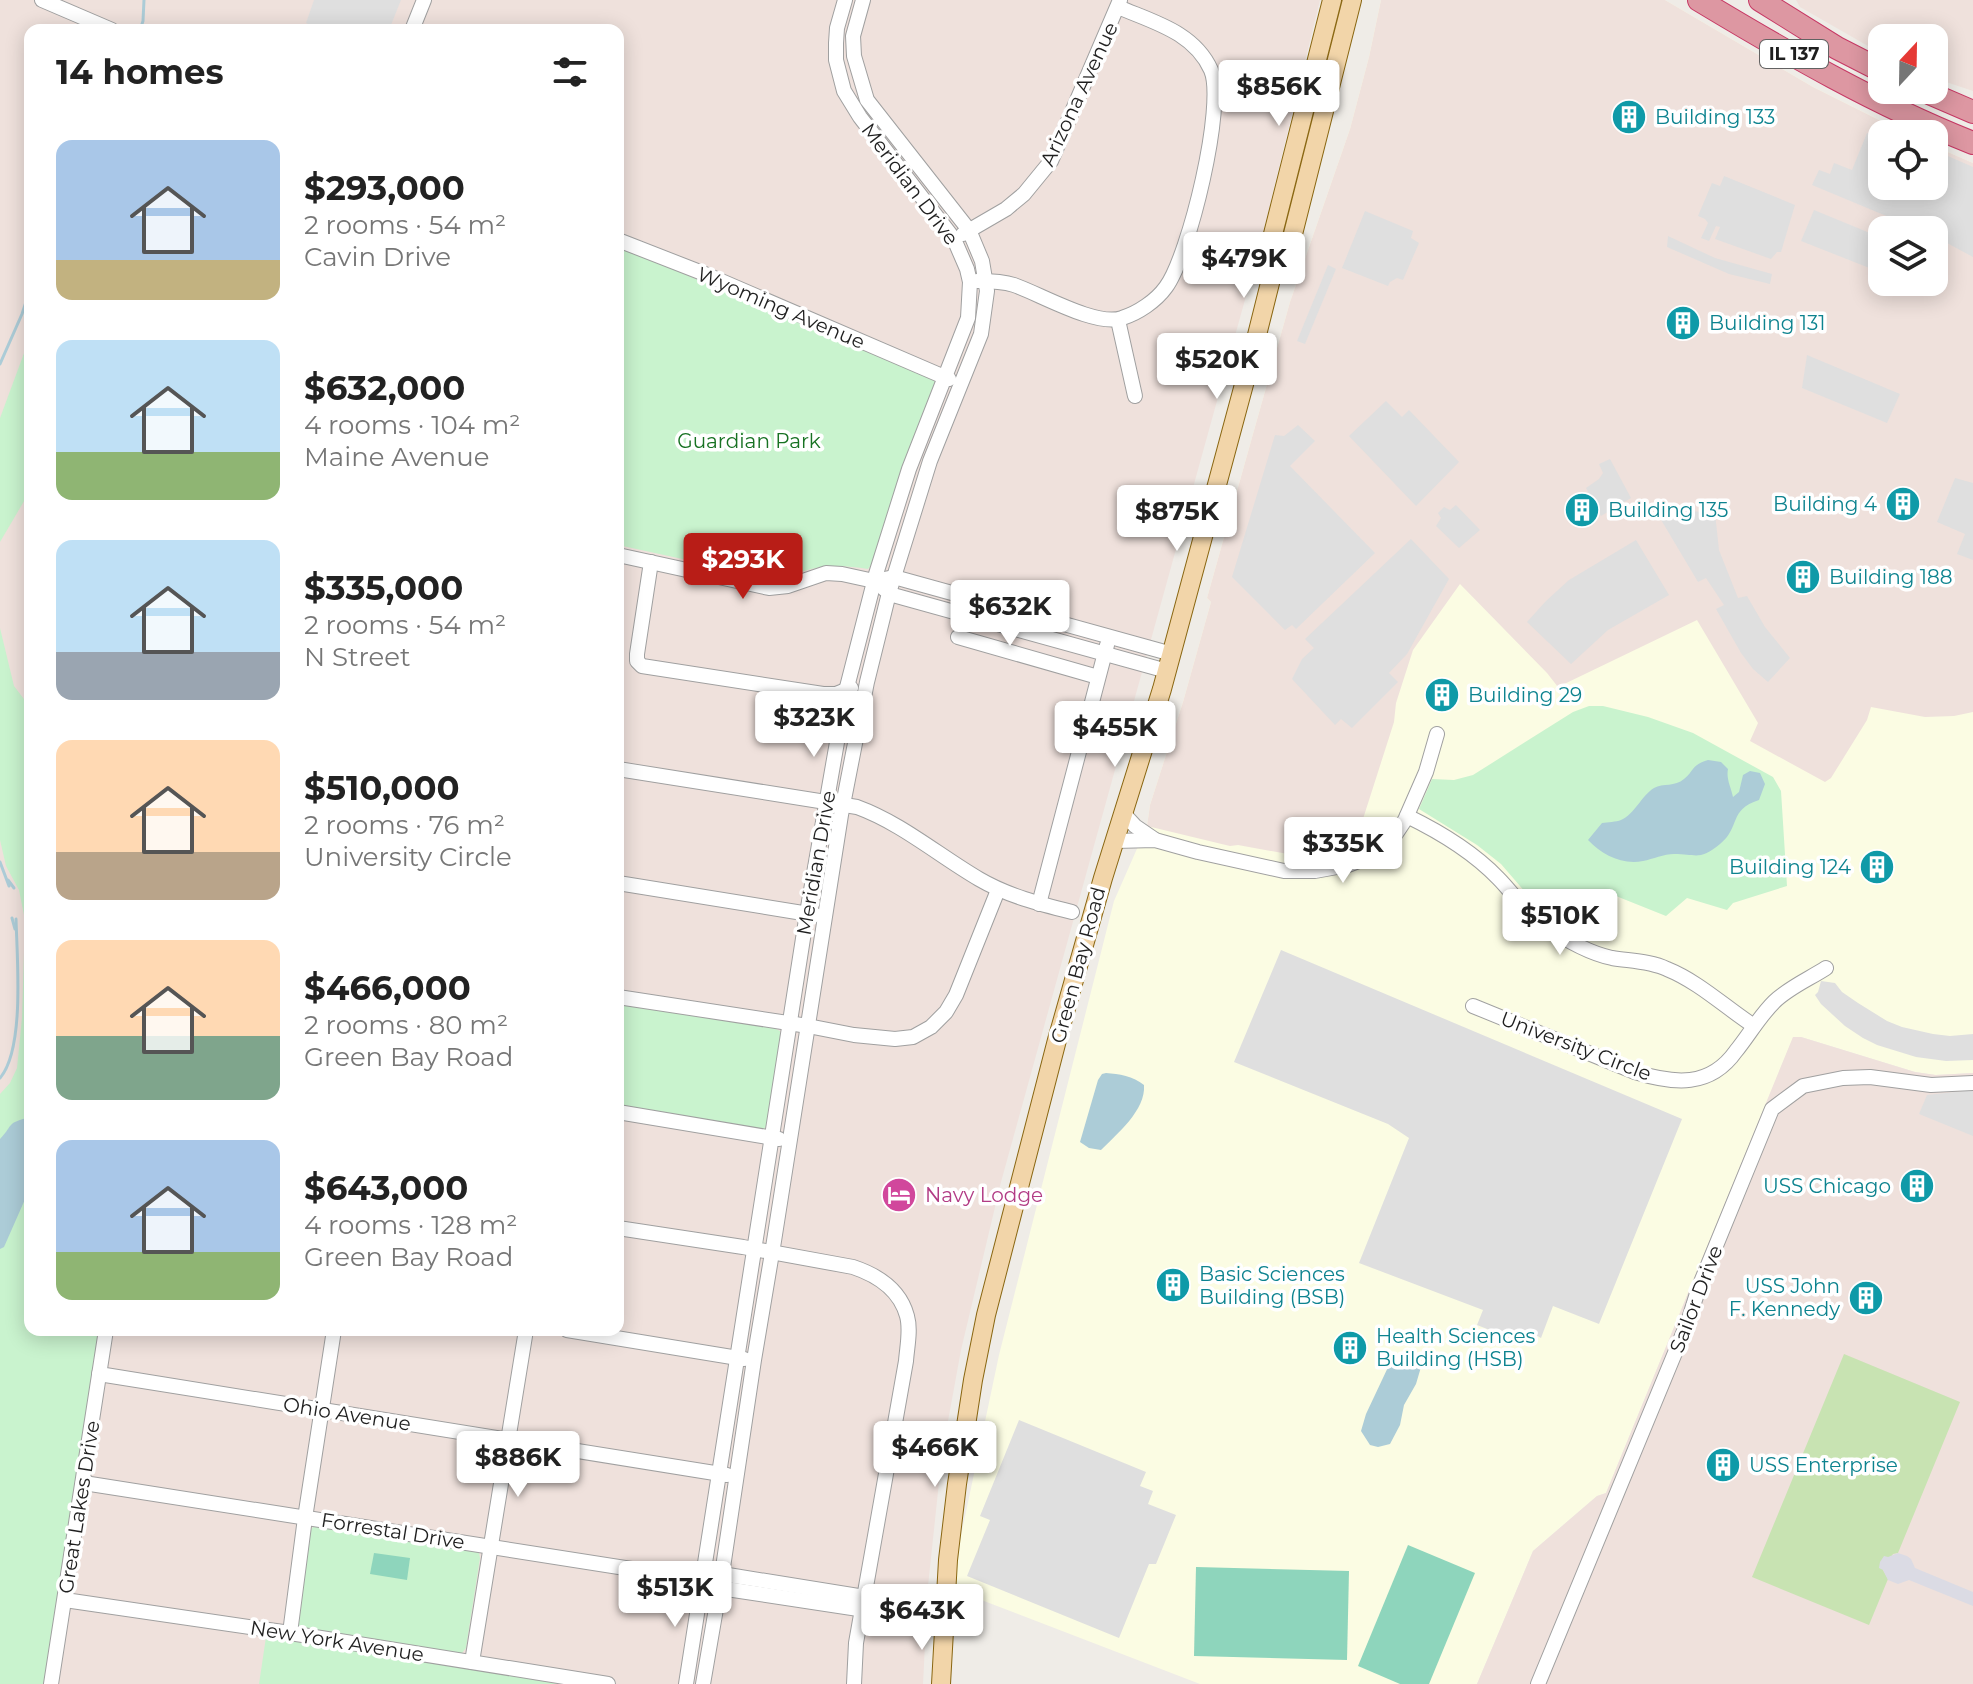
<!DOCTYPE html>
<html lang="en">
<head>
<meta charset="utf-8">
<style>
	body { margin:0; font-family:Montserrat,sans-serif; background:#f2f2f2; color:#222; height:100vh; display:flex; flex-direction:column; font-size:30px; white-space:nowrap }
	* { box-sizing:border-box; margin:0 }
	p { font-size:26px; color:#767676 }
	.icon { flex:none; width:44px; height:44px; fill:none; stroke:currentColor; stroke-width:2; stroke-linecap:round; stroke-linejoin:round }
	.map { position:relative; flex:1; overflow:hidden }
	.details { position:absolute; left:24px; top:24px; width:600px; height:1312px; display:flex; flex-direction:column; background:#fff; border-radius:16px; box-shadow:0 4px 20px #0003 }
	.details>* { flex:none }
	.needle { width:52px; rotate:22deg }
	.buttons { position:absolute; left:1868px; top:24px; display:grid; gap:16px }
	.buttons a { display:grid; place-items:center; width:80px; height:80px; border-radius:16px; background:#fff; box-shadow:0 4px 20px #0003; font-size:40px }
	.price { position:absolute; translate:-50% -68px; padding:0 18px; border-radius:8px; background:#fff; color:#222; font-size:26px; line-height:52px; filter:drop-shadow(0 2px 4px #0008) }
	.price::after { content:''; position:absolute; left:50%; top:48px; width:24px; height:18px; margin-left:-12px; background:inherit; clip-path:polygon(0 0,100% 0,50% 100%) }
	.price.selected { background:#b81d17; color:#fff }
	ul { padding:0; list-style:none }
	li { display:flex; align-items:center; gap:24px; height:200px; padding:0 32px }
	li span { display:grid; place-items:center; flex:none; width:224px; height:160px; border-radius:16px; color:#555 }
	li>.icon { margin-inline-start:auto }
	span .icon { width:96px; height:96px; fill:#fffc; stroke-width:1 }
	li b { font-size:34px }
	h2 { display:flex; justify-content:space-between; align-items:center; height:96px; padding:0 32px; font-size:34px }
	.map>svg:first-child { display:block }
	.education { fill:#fbfce3; fill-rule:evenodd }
	.military { fill:#efe1dc; fill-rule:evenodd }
	.grass { fill:#c8e3b2 }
	.park { fill:#c9f3ce }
	.pitch { fill:#8ed5bc }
	.parking { fill:#dfdfdf }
	.plaza { fill:#dbdbe4 }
	.water { fill:#acccd7 }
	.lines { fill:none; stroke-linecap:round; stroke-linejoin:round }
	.stream { stroke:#acccd7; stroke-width:3 }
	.minor-casing { stroke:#a0a0a0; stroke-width:16 }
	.major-casing { stroke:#896611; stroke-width:20 }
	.highway-casing { stroke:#c73965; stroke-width:24 }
	.minor { stroke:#fff; stroke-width:14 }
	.major { stroke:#f2d5a9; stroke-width:18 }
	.highway { stroke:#dd97a2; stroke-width:22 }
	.labels { text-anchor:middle; stroke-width:7; stroke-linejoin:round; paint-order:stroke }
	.shield { fill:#fff; stroke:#626262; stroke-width:2 }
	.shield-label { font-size:18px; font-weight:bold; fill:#1f1f1f }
	.street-label { font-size:20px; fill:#1f1f1f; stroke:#fff }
	.culture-label { font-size:20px; fill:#0d838f; stroke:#fff; text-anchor:start }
	.park-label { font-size:20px; fill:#187223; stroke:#fff }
	.hotel-label { font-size:20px; fill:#b23c85; stroke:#fff; text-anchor:start }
</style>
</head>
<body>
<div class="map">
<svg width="1973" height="1684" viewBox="0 0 1973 1684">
	<rect width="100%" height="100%" fill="#efece7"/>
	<path class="education" d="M1381 0H1665L1813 87 1907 134H1882V186H1934V146L1973 163V1073L1935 1075 1915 1072 1801 1037 1793 1038 1606 1493 1597 1496 1533 1551 1477 1684H1200L950 1588 999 1355 1114 901 1147 826 1150 805 1183 702 1211 602 1207 598 1290 302 1350 129 1369 57ZM1882 230H1934V282H1882Z"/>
	<g class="military">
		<path d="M0 0H1320L1259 249 1001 1182 961 1350 942 1454 928 1586 923 1684H0ZM30 30H618V1330H30Z"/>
		<path d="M1381 0H1665L1813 87 1907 134H1882V186H1934V146L1973 163V712L1954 716 1925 717 1871 707 1867 720 1831 778 1825 782 1750 741 1758 723 1697 620 1558 687 1547 673 1460 584 1413 650 1396 703 1394 722 1354 847 1310 858 1238 845 1230 846 1147 826 1150 805 1183 702 1211 602 1207 598 1290 302 1350 129 1369 57ZM1882 230H1934V282H1882Z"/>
		<polygon points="1796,0 1973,0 1973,91 1934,78 1934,38 1882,38 1882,54 1800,7"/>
		<polygon points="1793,1037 1801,1037 1915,1072 1936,1075 1973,1073 1973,1684 1477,1684 1533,1551 1597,1496 1606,1493"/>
	</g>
	<polygon class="grass" points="1844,1354 1960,1402 1898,1553 1893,1554 1883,1570 1888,1579 1869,1625 1752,1577"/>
	<g class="park">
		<path d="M618 246 937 381 874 561 868 569C848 566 831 564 811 569 797 573 790 578 774 579L618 545Z"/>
		<polygon points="30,337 30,491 0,542 0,418"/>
		<polygon points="0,628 14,686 30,707 30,1330 100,1330 44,1684 0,1684 0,1094 10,1083 17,1068 22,1018 25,920 19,890 6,866 0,840"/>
		<polygon points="1589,706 1603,706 1648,717 1693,733 1773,777 1781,791 1787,886 1733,903 1727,910 1687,898 1666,916 1611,894 1592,941 1564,927 1533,901 1501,864 1477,845 1419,809 1432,779 1454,780 1473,775 1573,712"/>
		<polygon points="618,1003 772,1027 780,1031 781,1038 767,1125 764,1129 618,1105"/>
		<polygon points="313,1527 319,1527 474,1550 479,1553 480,1558 466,1648 462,1653 457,1654 305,1630 298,1627 297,1620 310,1531"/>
		<polygon points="266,1637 564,1684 259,1684"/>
	</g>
	<g class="pitch">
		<polygon points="1408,1545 1475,1573 1429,1684 1400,1684 1358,1666"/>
		<polygon points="374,1553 410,1558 407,1580 370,1574"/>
		<polygon points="1196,1567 1349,1571 1347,1660 1194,1656"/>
	</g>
	<g class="parking">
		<polygon points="314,0 401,0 389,30 322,30 306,23"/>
		<polygon points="1878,127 1894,134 1882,134 1882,186 1934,186 1934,150 1973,167 1973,257 1934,236 1934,230 1920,230 1812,185 1819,170 1830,174 1834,163 1852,170 1867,133 1875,137"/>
		<polygon points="1724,176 1795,205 1781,252 1777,252 1771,259 1715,239 1720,227 1716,226 1709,241 1701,238 1708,223 1705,219 1698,216 1712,183 1720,186"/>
		<polygon points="1814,210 1882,238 1882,273 1801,241"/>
		<polygon points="1365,211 1413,231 1411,238 1419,243 1403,280 1397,278 1390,282 1388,286 1342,268"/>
		<polygon points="1668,236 1715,258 1772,274 1770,284 1729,274 1667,247"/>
		<polygon points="1328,265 1336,269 1305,344 1297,341"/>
		<polygon points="1807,355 1900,394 1887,423 1802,388"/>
		<polygon points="1386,401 1402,417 1409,410 1459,462 1416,506 1349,436"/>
		<polygon points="1298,425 1315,441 1290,466 1375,553 1296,629 1292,625 1285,630 1232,577 1275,435 1284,436"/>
		<polygon points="1610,459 1631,498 1601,516 1586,488 1599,479 1603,473 1599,464"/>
		<polygon points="1955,478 1973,483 1973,560 1957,554 1965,534 1937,522"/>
		<polygon points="1456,505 1480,530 1459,548 1436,526 1441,518 1438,513 1444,507 1450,510"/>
		<polygon points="1654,508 1715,513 1719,550 1738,598 1747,596 1765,627 1790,658 1768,682 1753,669 1741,653 1716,609 1724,605 1706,578 1698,582"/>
		<polygon points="1411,539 1449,579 1407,654 1389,673 1398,682 1352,728 1341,719 1335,725 1292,679 1302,659 1314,648 1305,639"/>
		<polygon points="1636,540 1669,595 1608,630 1571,664 1527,622 1546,601 1569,580"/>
		<polygon points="1281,950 1682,1119 1599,1324 1553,1306 1541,1338 1534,1334 1528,1345 1477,1325 1483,1310 1359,1263 1409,1138 1388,1124 1234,1062"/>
		<polygon points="1821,981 1835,983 1842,992 1858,1003 1887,1021 1902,1027 1933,1034 1950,1036 1973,1034 1973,1060 1946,1061 1916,1057 1877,1045 1863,1038 1845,1026 1821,1004 1815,995 1818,992"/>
		<polygon points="1973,1090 1973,1136 1919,1114 1927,1095"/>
		<polygon points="1019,1420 1146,1472 1140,1486 1153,1491 1148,1504 1176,1515 1156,1564 1149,1564 1119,1638 967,1576 990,1520 980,1516"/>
	</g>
	<polygon class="plaza" points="1898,1553 1907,1556 1911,1559 1915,1568 1973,1592 1973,1606 1909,1580 1898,1584 1888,1580 1883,1570 1879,1568 1880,1562 1884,1556 1888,1557"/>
	<g class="water">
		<path d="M1708 760 1721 762 1728 769C1726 779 1731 787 1733 797L1739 792 1743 775 1750 771 1760 773 1765 784 1759 800C1728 810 1741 827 1720 844 1699 861 1697 854 1674 854 1664 854 1653 859 1643 861 1622 865 1602 855 1588 840L1602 823C1608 822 1616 822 1621 820 1635 814 1641 796 1654 788 1663 783 1675 787 1684 779 1695 770 1691 765 1708 760Z"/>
		<path d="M1106 1073C1119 1074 1133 1076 1144 1085 1146 1110 1117 1134 1101 1150L1089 1148 1080 1142 1098 1080 1102 1074Z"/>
		<path d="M30 1117V1188L4 1247 0 1249V1139C15 1123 5 1124 30 1117Z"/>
		<polygon points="1406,1358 1415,1361 1421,1367 1416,1384 1404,1405 1400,1425 1390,1444 1378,1447 1370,1445 1361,1431 1366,1414 1390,1363 1397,1359"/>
	</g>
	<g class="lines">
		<g class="stream">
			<polyline points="140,30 143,21 144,0"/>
			<polyline points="0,364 22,314 30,290"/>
			<polyline points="0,862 9,886"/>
			<polyline points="8,880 14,888"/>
			<polyline points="12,918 15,929"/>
			<path d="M0 1078C25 1049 17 958 16 919"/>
		</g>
		<g class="minor-casing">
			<g id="minor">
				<polyline points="42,0 112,30"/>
				<polyline points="412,30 424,0"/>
				<polyline points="963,234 1006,209 1024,194 1051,161 1120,0"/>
				<polyline points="618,240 705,274 949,379"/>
				<path d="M977 281C989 281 1002 281 1014 285 1040 294 1096 327 1122 318 1138 313 1156 301 1166 287 1189 256 1226 104 1211 70 1194 32 1153 22 1118 7"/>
				<polyline points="1118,320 1135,396"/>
				<polyline points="618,555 769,588 788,586 826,573 842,574 874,581 894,577 1172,654"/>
				<polyline points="651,562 637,654 637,661 642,666 823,694 836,694 851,688"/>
				<polyline points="884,589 893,595 1167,671"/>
				<polyline points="958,637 1098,677"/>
				<path d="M618 769 857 807C901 823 938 855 979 879 1008 896 1040 904 1072 912"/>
				<polyline points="1123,813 1135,826 1154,839"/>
				<path d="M1407 816C1440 832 1473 852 1498 878 1513 893 1524 911 1541 923 1561 937 1588 953 1612 958 1630 961 1650 961 1667 969 1699 982 1725 1007 1754 1026"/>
				<polyline points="1115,841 1155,840 1198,852 1284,871 1315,871 1348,865 1367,858 1383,848 1395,835 1405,820 1426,772 1437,734"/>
				<polyline points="618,883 815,915"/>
				<polyline points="1039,904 1107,645"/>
				<polyline points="618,997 808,1026 854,1035 895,1039 913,1037 931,1027 946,1012 956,995 998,890"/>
				<path d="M1473 1006 1635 1072C1674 1084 1710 1088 1736 1051 1749 1035 1759 1017 1774 1002 1788 988 1809 979 1826 968"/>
				<polyline points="618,1112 779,1139"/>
				<path d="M618 1228 743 1247 853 1267C877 1275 900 1290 907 1316 911 1330 907 1347 906 1361L856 1643 854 1684"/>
				<polyline points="567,1330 744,1359"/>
				<polyline points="99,1374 727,1475"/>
				<polyline points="84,1483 689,1578 702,1580 720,1588 944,1622"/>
				<polyline points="713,1576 722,1574 945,1610"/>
				<polyline points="65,1600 290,1633 608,1684"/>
				<polyline points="290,1633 305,1518 334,1330"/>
				<polyline points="472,1662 526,1330"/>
				<polyline points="51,1684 106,1330"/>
				<polyline points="686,1684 807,913 846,691 876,574 909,469 968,318 970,282 967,269 954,239 860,117 844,91 836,60 836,43 837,28 845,0"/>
				<polyline points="703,1684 722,1574 754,1360 774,1241 841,815 867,682 889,593 930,461 981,334 987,291 982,261 969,230 867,100 854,56 853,36 863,0"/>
				<polyline points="1538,1684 1689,1319 1699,1287 1772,1109 1803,1086 1843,1078 1870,1077 1931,1085 1973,1083"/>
			</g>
		</g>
		<g class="major-casing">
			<g id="major">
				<polyline points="1276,259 1292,238 1352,0"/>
				<polyline points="941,1684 948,1560 957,1484 973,1380 986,1315 1057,1040 1103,878 1162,689 1253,351 1276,259 1273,234 1332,0"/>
			</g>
		</g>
		<g class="highway-casing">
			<g id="highway">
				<path d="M1699 0C1787 53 1877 105 1973 143"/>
				<polyline points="1760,0 1837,48 1882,71"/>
				<polyline points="1922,90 1973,112"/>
			</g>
		</g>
		<use href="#minor" class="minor"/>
		<use href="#major" class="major"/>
		<use href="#highway" class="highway"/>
	</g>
	<defs>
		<g id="building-disc" transform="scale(1.8)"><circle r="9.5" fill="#0f9aa8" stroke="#fff"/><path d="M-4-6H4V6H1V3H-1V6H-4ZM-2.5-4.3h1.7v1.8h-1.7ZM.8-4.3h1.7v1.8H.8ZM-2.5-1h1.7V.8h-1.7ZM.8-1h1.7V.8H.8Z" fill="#fff"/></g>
		<g id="hotel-disc" transform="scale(1.8)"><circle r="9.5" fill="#d1479c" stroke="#fff"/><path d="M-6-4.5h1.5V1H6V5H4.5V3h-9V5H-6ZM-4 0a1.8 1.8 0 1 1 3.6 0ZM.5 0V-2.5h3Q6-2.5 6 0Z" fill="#fff"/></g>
	</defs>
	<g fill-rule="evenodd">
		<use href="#building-disc" x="1629" y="117"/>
		<use href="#building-disc" x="1683" y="323"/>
		<use href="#building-disc" x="1903" y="504"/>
		<use href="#building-disc" x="1582" y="510"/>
		<use href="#building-disc" x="1803" y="577"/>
		<use href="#building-disc" x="1442" y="695"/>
		<use href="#building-disc" x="1877" y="867"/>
		<use href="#building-disc" x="1917" y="1186"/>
		<use href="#hotel-disc" x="899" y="1195"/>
		<use href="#building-disc" x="1173" y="1285"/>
		<use href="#building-disc" x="1866" y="1298"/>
		<use href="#building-disc" x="1350" y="1348"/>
		<use href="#building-disc" x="1723" y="1465"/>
	</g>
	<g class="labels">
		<rect class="shield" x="1760" y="40" width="68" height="28" rx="6"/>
		<g class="shield-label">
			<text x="1794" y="60">IL 137</text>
		</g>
		<g class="street-label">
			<text transform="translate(1079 94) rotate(-65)" y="7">Arizona Avenue</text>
			<text transform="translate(910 184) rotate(53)" y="7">Meridian Drive</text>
			<text transform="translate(781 308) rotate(23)" y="7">Wyoming Avenue</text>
			<text transform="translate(816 863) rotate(-80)" y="7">Meridian Drive</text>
			<text transform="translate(1078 965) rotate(-75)" y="7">Green Bay Road</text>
			<text transform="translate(1576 1046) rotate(21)" y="7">University Circle</text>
			<text transform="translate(1696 1299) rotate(-69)" y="7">Sailor Drive</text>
			<text transform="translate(347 1414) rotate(9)" y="7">Ohio Avenue</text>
			<text transform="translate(79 1507) rotate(-81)" y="7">Great Lakes Drive</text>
			<text transform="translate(393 1531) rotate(9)" y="7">Forrestal Drive</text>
			<text transform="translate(337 1641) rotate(9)" y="7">New York Avenue</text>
		</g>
		<g class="culture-label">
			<text x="1655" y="124">Building 133</text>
			<text x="1709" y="330">Building 131</text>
			<text x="1877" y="511" text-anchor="end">Building 4</text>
			<text x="1608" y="517">Building 135</text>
			<text x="1829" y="584">Building 188</text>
			<text x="1468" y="702">Building 29</text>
			<text x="1851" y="874" text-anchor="end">Building 124</text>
			<text x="1891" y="1193" text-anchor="end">USS Chicago</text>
			<text x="1199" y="1281">Basic Sciences<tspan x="1199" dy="23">Building (BSB)</tspan></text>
			<text x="1840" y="1293" text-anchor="end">USS John<tspan x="1840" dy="23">F. Kennedy</tspan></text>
			<text x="1376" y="1343">Health Sciences<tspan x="1376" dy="23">Building (HSB)</tspan></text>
			<text x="1749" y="1472">USS Enterprise</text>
		</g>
		<g class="park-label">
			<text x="749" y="448">Guardian Park</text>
		</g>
		<g class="hotel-label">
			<text x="925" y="1202">Navy Lodge</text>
		</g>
	</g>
</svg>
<div class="buttons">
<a><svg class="needle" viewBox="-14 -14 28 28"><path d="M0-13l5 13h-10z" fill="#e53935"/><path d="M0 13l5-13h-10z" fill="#767676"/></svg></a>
<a><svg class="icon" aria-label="locate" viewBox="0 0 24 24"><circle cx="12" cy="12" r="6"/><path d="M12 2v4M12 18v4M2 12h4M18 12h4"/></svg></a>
<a><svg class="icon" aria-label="layers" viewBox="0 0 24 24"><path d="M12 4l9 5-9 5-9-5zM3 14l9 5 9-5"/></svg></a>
</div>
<b class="price" style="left:1279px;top:128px">$856K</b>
<b class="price" style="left:1244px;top:300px">$479K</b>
<b class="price" style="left:1217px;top:401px">$520K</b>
<b class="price" style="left:1177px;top:553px">$875K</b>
<b class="price selected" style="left:743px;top:601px">$293K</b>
<b class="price" style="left:1010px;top:648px">$632K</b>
<b class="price" style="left:814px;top:759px">$323K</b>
<b class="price" style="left:1115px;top:769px">$455K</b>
<b class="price" style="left:1343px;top:885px">$335K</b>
<b class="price" style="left:1560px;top:957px">$510K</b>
<b class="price" style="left:935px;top:1489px">$466K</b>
<b class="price" style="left:518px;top:1499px">$886K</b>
<b class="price" style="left:675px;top:1629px">$513K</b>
<b class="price" style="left:922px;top:1652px">$643K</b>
<section class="details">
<h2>14 homes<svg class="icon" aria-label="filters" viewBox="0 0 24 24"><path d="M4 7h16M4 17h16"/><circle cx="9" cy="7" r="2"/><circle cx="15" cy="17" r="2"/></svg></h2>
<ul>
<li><span style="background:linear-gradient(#a9c7e8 75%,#c2b280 0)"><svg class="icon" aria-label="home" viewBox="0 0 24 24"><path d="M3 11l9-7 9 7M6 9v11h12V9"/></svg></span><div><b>$293,000</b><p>2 rooms · 54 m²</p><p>Cavin Drive</p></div></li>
<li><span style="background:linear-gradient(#bfe0f5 70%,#8fb573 0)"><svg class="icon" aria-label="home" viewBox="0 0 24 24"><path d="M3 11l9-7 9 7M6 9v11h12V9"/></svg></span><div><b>$632,000</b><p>4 rooms · 104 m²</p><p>Maine Avenue</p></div></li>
<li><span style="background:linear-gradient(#bfe0f5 70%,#9aa5b1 0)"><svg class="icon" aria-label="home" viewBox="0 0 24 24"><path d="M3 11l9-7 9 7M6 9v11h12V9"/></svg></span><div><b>$335,000</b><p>2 rooms · 54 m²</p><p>N Street</p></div></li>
<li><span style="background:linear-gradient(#ffd9b3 70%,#b9a48a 0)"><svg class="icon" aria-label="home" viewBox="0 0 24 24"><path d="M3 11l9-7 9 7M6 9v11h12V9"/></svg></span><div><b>$510,000</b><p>2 rooms · 76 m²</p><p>University Circle</p></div></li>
<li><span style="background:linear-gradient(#ffd9b3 60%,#7fa58c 0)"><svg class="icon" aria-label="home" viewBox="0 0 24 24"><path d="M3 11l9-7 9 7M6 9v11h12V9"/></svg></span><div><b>$466,000</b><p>2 rooms · 80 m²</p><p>Green Bay Road</p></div></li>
<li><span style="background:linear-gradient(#a9c7e8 70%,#8fb573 0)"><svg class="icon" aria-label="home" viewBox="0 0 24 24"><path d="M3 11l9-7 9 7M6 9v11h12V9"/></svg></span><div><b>$643,000</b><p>4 rooms · 128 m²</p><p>Green Bay Road</p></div></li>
</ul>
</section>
</div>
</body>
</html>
